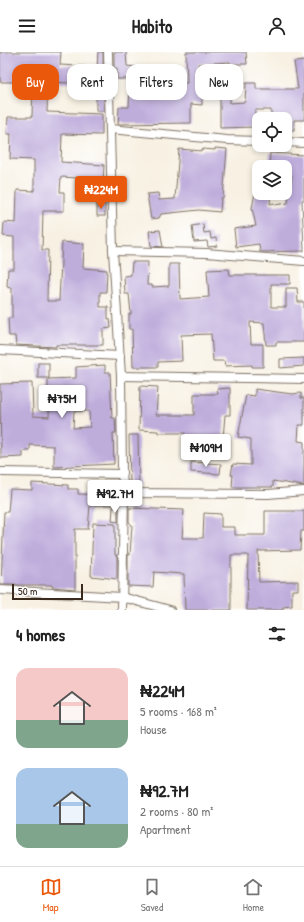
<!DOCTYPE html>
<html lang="en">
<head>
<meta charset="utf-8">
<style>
	body { margin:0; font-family:"Patrick Hand",sans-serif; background:#f6f6f6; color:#222; height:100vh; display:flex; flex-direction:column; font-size:15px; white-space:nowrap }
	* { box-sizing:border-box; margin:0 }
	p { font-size:13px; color:#767676 }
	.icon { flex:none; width:22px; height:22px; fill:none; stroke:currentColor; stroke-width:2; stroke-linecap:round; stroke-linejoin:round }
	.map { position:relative; height:558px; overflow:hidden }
	.sheet { display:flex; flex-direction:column; background:#fff; flex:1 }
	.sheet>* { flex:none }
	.guide { position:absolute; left:12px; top:12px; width:280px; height:36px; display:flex; gap:8px }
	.buttons { position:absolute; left:252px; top:60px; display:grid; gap:8px }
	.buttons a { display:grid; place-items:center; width:40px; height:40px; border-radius:8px; background:#fff; box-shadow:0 2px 6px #0003; font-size:20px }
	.scale { position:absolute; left:12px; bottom:10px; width:71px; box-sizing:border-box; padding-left:4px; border:2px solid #3b2a1e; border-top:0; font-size:11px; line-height:14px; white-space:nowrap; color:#3b2a1e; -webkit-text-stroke:3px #fff; paint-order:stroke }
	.price { position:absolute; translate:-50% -34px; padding:0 9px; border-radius:4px; background:#fff; color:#222; font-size:13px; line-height:26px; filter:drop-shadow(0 1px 2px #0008) }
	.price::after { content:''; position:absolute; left:50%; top:24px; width:12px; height:9px; margin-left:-6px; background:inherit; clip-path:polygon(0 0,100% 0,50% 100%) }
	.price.active { background:#ea580c; color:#fff }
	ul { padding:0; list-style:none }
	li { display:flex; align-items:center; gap:12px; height:100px; padding:0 16px }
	li span { display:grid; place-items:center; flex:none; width:112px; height:80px; border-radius:12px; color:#555 }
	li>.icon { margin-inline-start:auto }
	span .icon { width:48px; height:48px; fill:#fffc; stroke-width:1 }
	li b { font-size:17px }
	h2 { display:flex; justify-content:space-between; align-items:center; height:48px; padding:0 16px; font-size:17px }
	.tag { padding:0 14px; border-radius:12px; background:#fff; box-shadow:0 2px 6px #0003; font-size:14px; line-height:36px }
	.tag.active { background:#ea580c; color:#fff }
	header { display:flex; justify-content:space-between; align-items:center; height:52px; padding:0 16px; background:#fff; font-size:18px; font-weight:700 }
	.dock { display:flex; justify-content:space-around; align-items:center; height:56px; border-top:1px solid #e0e0e0; background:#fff; font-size:11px; color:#767676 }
	.dock a { display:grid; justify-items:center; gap:2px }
	.dock .active { color:#ea580c }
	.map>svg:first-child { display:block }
	.building { fill:#beacdb; fill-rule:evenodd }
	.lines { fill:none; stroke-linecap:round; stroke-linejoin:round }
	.minor-casing { stroke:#7d7063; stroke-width:10 }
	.minor { stroke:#fff; stroke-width:8 }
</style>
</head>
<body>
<header><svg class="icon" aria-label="menu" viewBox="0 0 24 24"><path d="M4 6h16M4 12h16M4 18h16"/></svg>Habito<svg class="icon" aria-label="person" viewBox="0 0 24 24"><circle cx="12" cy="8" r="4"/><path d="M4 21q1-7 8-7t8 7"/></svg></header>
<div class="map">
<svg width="304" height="558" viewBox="0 0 304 558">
	<rect width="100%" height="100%" fill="#fff"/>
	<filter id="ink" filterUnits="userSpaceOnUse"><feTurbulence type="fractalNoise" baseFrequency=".025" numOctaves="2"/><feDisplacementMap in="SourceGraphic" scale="8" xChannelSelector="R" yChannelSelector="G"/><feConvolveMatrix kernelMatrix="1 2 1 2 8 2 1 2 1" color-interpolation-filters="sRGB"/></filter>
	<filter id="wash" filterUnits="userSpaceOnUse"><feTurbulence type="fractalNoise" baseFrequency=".012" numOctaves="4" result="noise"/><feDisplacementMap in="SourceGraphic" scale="16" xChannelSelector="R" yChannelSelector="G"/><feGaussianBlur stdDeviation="0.9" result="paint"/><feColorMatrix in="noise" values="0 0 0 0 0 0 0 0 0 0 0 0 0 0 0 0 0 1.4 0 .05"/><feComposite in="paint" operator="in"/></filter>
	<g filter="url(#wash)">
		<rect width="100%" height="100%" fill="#f8f1e3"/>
		<g id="blocks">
			<g class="building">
				<polygon points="0,0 61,0 60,13 97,15 96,32 48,30 47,60 102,62 102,83 62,82 61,110 104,113 103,132 93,132 94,127 61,125 60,140 64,140 64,159 43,159 42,198 48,198 47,249 59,249 62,190 84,192 83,216 107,218 106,240 100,240 100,255 108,255 108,267 110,267 111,276 103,277 103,293 56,293 56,295 16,293 15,284 9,284 8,266 12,266 12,236 7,235 8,217 14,217 14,185 3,184 4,170 16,171 17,138 34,139 34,108 10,107 11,82 7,82 8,65 32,65 33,30 0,30"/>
				<polygon points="98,0 103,0 103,16 97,16"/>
				<polygon points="114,0 126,0 127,14 136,15 135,27 117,27 117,16 114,16"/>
				<polygon points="186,0 246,0 247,12 230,12 230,10 198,12 199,35 202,35 202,53 191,52 191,71 118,72 119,55 129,55 130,32 156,33 156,31 187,31"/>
				<polygon points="304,9 304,68 294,68 294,78 285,78 285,67 271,67 271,58 255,58 255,75 220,76 220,34 230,34 230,51 245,50 246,31 256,31 256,37 298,37 294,10"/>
				<polygon points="104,40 104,59 96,59 96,41"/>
				<polygon points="215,96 227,97 223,146 221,146 220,160 199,158 161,162 159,166 151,167 147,142 158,141 159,148 175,147 179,97 202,99 203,97 215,98"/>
				<polygon points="270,101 304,103 304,148 302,148 304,199 260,200 259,192 236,195 234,177 256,174 252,156 255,141 271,141 270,152 274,151 275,153 288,151 292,123 285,122 285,115 269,115"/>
				<rect x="97" y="151" width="8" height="13"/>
				<polygon points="203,172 204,181 210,180 211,187 216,186 217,194 208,195 207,189 194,190 192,174"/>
				<polygon points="160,178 163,195 151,194 149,179"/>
				<polygon points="132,210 148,210 147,233 152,233 152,235 169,234 169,212 179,212 180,247 209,245 207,218 229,217 230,223 290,223 290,232 271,232 271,255 286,255 286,236 297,236 298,250 304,250 304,290 276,290 276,293 266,293 264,271 250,270 251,292 263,292 263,315 252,315 252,313 225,314 224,309 213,309 211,282 181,283 182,309 158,310 158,315 133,315 132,277 129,277 129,262 131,262 129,242 125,242 124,224 131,223"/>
				<polygon points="304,306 304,314 280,316 280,307"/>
				<rect x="38" y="311" width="11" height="15"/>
				<path d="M105 313V320H110L112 366H115L116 381H113L114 412 54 415V394L30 393V399H23V405L1 406 0 332 32 331 33 364 49 365 50 337 48 338V327L76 326V315ZM74 359H89L90 375 73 376Z"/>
				<polygon points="140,334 158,335 156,363 194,363 194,342 218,342 217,337 230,336 230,363 225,363 223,386 185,384 185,381 158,381 158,379 139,378"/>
				<polygon points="255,337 292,342 301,341 301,346 304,346 304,373 299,373 298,389 304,390 304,434 273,429 273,435 232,435 233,423 231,423 233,412 251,413 251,387 238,385 246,343 255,344"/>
				<polygon points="129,383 138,383 139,433 130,434"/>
				<polygon points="191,410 221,412 220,422 191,420"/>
				<polygon points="32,431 68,433 68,437 78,437 78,442 118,443 118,453 90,453 88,477 75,477 75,537 52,535 52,533 1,533 4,460 8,460 10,437 32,438"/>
				<polygon points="113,455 118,455 118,470 112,469"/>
				<polygon points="129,456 184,458 182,486 203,486 204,461 221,462 221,475 235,475 235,483 265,483 265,459 304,459 304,479 301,479 300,498 258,499 259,530 298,529 298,538 292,538 292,554 283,555 283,558 247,558 248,503 231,503 231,558 185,558 184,522 154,520 153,535 128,534 128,503 130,503 132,473 129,470"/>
				<polygon points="93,471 115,472 115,503 117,503 117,527 91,524"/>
			</g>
		</g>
	</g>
	<g filter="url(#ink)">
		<use href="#blocks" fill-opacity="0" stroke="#7d7063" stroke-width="1"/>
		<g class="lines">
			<g class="minor-casing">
				<g id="minor">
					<polyline points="108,0 113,199 121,324 122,422 124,441 122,558"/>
					<polyline points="110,77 227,88 259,89"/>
					<polyline points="285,90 304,91"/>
					<polyline points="113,199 206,201 304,209"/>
					<polyline points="0,298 120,304"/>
					<polyline points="121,324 304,327"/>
					<polyline points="0,420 122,422"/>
					<polyline points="124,441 268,442 304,439"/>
					<polyline points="0,538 122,545 170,558"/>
				</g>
			</g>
			<use href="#minor" class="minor"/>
		</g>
	</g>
</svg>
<div class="buttons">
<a><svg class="icon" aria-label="locate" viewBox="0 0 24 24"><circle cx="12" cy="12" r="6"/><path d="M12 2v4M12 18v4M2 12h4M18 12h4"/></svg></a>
<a><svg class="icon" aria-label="layers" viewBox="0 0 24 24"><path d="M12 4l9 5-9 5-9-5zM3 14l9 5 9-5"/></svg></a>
</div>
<div class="scale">50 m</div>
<b class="price active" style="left:101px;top:158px">₦224M</b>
<b class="price" style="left:62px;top:367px">₦75M</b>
<b class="price" style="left:206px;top:416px">₦109M</b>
<b class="price" style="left:115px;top:462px">₦92.7M</b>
<div class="guide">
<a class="tag active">Buy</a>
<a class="tag">Rent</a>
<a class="tag">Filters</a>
<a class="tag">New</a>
</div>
</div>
<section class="sheet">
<h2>4 homes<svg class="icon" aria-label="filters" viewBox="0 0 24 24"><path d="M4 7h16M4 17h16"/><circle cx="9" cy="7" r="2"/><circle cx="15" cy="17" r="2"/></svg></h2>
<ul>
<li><span style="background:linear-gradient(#f6c9c9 65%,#7fa58c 0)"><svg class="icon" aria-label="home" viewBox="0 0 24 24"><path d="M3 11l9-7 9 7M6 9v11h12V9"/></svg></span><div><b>₦224M</b><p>5 rooms · 168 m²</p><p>House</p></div></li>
<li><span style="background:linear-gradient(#a9c7e8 70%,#7fa58c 0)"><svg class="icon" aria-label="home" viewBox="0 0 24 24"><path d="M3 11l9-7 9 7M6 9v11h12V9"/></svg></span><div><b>₦92.7M</b><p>2 rooms · 80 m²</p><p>Apartment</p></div></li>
</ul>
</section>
<nav class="dock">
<a class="active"><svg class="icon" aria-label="map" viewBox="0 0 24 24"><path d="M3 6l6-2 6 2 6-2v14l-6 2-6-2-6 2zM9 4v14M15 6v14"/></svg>Map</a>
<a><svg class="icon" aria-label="saved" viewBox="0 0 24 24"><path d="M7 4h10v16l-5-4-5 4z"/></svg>Saved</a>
<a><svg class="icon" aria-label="home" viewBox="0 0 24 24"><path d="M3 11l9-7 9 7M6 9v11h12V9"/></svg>Home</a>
</nav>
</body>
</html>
